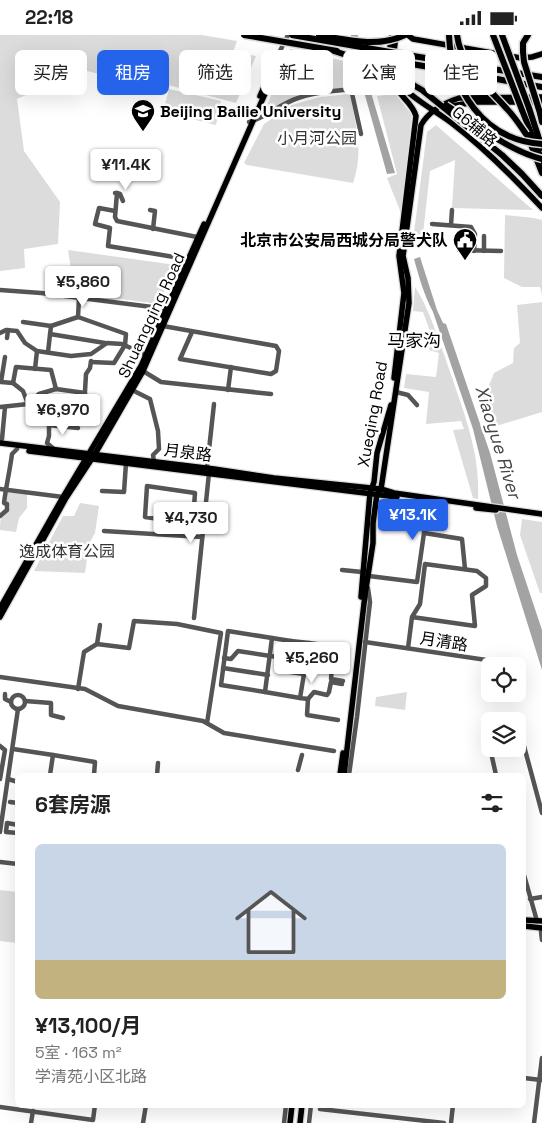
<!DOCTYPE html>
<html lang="zh">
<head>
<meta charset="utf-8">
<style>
	body { margin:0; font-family:"Space Grotesk","Noto Sans SC",sans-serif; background:#f6f6f6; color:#222; height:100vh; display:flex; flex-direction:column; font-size:19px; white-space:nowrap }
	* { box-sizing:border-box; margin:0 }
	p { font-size:16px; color:#767676 }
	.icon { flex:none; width:28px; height:28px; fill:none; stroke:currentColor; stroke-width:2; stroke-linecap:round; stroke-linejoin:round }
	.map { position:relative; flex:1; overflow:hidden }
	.sheet { position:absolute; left:15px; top:738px; width:511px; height:335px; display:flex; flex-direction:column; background:#fff; border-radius:8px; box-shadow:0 5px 20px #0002 }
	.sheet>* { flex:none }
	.hud { position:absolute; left:15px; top:15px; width:512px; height:45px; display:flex; gap:10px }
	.buttons { position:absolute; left:481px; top:622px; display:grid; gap:10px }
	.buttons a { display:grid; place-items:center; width:45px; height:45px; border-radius:8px; background:#fff; box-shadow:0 5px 20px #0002; font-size:25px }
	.price { position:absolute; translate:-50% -42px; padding:0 11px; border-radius:5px; background:#fff; color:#222; font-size:16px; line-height:32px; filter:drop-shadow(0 1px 2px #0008) }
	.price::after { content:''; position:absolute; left:50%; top:30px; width:15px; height:11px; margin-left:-8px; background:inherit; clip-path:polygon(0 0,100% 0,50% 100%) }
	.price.on { background:#2563eb; color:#fff }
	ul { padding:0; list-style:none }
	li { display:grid; align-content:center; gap:10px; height:265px; padding:0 20px }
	li span { display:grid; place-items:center; height:155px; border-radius:8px; color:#555 }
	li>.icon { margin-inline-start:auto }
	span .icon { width:90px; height:90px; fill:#fffc; stroke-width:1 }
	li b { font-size:21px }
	h2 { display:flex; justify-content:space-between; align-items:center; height:60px; padding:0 20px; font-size:21px }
	.chip { padding:0 18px; border-radius:8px; background:#fff; box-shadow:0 5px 20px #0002; font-size:18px; line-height:45px }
	.chip.on { background:#2563eb; color:#fff }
	.status { display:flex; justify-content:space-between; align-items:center; height:35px; padding:0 25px; background:#fff; direction:ltr }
	.status svg { height:14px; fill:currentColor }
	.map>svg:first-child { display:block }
	.green { fill:#dcdcdc }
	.water { fill:#a3a3a3 }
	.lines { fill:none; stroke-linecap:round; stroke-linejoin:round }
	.major-casing { stroke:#dbdbdb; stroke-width:8 }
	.highway-casing { stroke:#dbdbdb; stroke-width:9 }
	.minor { stroke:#555; stroke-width:4.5 }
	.major { stroke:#000; stroke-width:5.5 }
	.highway { stroke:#000; stroke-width:6 }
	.highway-bridge-casing { stroke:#dbdbdb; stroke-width:9; stroke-linecap:butt }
	.highway-bridge { stroke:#000; stroke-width:6 }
	.labels { text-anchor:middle; stroke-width:5; stroke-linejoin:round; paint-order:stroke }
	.poi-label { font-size:16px; font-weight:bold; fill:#000; stroke:#fff; text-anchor:start }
	.street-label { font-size:16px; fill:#000; stroke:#fff }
	.park-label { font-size:16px; fill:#333; stroke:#fff }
	.neighbourhood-label { font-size:18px; fill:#000; stroke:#fff }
	.water-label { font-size:18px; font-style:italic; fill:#444; stroke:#fff }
</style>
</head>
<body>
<div class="status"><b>22:18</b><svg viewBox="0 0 49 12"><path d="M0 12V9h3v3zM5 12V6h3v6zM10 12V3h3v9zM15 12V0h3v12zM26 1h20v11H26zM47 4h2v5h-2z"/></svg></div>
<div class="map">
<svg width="542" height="1088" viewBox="0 0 542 1088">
	<rect width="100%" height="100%" fill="#fff"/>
	<g class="green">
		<polygon points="0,0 202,0 237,6 233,17 256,21 236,68 168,50 166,55 58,29 53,48 17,64 24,116 60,167 58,209 24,214 25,233 0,236"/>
		<polygon points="290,14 349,27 357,52 310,56 293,62 269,77 265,75"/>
		<polygon points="169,54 221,66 216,90 163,77"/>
		<path d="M350 59C356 91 364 116 353 148L247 130 244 128 264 89 292 70 320 62Z"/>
		<polygon points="395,59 412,80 401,178 387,143 397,139 377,61"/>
		<polygon points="436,90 533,175 452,173 455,125 430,136 423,199 413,205 427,97"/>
		<polygon points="505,180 534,183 542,185 542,260 540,252 522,252 504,243"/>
		<polygon points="68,215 176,230 159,269 66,257 64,242 72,240"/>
		<path d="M415 252C429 274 436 298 445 322 460 368 481 415 478 464L473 463 453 395 464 394 461 386 426 389 429 357 404 353 406 339 436 342 439 318 429 315 431 299 423 277 413 276Z"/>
		<polygon points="542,267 542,377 490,393 479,363 490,348 494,338 513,328 514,313 520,308 517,270"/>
		<path d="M8 456 27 459V473L19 483 16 497 0 495C0 486 0 480 8 476L10 472 6 465Z"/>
		<polygon points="80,468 99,471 95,498 89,509 85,538 34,536 63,481 74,481"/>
		<polygon points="522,484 542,487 542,558 540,558 520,500"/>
		<polygon points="407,657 405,675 375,671 376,662"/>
		<polygon points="0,855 17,857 17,908 0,906"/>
	</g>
	<g class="water">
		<polygon points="351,0 358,0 363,31 395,138 387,139 356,28"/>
		<path d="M420 222 437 275 443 288 446 289 490 418 517 520 542 595V635L497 491 473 394 433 277C424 260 419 242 414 224Z"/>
	</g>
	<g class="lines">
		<g class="major-casing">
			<g id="major">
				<path d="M392 0C389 15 387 37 395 51 401 62 413 69 416 81L399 221 404 258 394 343"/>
				<polyline points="408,0 413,4 521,23 532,22 542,19"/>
				<path d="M396 1C394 15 391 34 398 47 408 61 439 78 453 89 483 112 516 145 542 173"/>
				<polyline points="260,61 274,29"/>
				<polyline points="446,72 475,67 542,67"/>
				<polyline points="0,408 214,434 274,443 381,454 394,458 542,479"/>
				<polyline points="29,416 397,462"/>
				<polyline points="476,473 496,475"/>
				<polyline points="361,562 370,458 374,447 377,418 391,370"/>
				<polyline points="0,573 63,462 141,331 204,189"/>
				<polyline points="0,582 66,463 95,419 143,336 275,36 278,20"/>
				<polyline points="340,740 343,718"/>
				<path d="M344 740 365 560 373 508V488L377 459 381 454 409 268 408 243 403 221 421 90C429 76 444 68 459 63L542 62"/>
				<polyline points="524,885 542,886"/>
				<polyline points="524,891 542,893"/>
				<polyline points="290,1088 292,1070"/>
				<polyline points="300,1088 302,1070"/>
			</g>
		</g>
		<g class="highway-casing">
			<g id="highway">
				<polyline points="523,17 523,8 528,0"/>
				<polyline points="413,21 542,42"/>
				<polyline points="412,29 542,52"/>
				<polyline points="529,73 542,113"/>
				<polyline points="522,75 542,126"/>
				<polyline points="540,78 542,87"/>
				<polyline points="528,102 542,138"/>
			</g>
		</g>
		<g class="minor">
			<polyline points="278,20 288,0"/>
			<polyline points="351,54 361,99"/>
			<path d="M249 87C267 82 280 69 298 63 329 53 362 55 395 51"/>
			<polyline points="115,158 117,158 115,182 117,186 197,202 200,204"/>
			<polyline points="117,158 120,159 123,166"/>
			<polyline points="150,175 155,176 153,194"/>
			<polyline points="115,176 99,173 95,189 110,193 108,211 174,222"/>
			<polyline points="432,189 471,192 475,199 474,216"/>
			<polyline points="451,190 452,175"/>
			<polyline points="459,215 501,216"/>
			<polyline points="484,216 484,201"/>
			<polyline points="0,255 41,258 168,274"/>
			<polyline points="78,282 126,299 125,310 114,328 91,327"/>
			<polyline points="23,287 51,291 48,317"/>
			<polyline points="51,291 78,282 79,263"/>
			<polyline points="163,291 276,311 279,316 276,336 271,339 180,324 192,297"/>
			<polyline points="0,298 6,295 17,296 25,308 37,316 71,321 91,319 107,308 122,309 146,320"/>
			<polyline points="50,299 105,308"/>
			<polyline points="7,303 8,295"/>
			<polyline points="5,322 1,347 13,348 16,332 51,335 56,354"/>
			<polyline points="35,334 37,316"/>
			<polyline points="143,336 161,347 271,359"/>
			<polyline points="13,348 23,356 28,369"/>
			<polyline points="132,355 150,364 158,396 159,414 153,420 154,426"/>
			<polyline points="228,355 231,332"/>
			<polyline points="396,357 408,360 417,370"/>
			<polyline points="37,361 38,370 61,372 60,385 49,384 49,401 47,408 55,415"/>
			<polyline points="0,372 28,369 39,359 56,354 85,358"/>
			<polyline points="84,373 86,339 90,333 91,326"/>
			<polyline points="49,390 78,393"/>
			<polyline points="2,404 5,372"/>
			<polyline points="207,433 214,369"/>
			<polyline points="0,454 63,462"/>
			<polyline points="102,456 124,457 126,428"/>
			<polyline points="194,472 190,472 188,488 145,482 147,451 195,458 194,472 204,476"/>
			<path d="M0 481 7 475V469L4 468C6 451 10 435 12 419L17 414"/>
			<polyline points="104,496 202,502"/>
			<polyline points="424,498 462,504 465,534"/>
			<polyline points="342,535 362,537"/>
			<polyline points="369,541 417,547 424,498 425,465"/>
			<polyline points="194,583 209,438"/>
			<polyline points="291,606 309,608"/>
			<polyline points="365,607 520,630"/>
			<polyline points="97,609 100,590"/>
			<polyline points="408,613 412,582 420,569 425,529 477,536 486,543 486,551 472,560 475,591 412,582"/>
			<polyline points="224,623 231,624 238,616 290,624"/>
			<polyline points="223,633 268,640"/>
			<polyline points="284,636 304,639"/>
			<polyline points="0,642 85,654 118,671 203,686 224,698 334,716"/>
			<polyline points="78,654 84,617 97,609 129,613 134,586 177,589 221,598 207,688"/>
			<polyline points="265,657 221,650 228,596 272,603"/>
			<polyline points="5,659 5,664 11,667"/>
			<circle cx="18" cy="667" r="7"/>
			<polyline points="300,663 265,657 272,603 291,606 290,624 306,627 309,608 331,611 334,613 332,631"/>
			<polyline points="308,664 314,657 327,660 329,657 331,647 342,649"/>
			<polyline points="25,666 51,668 51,680 63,683"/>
			<polyline points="338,685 307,680 308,664 300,663 306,627 332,631 331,644 343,646"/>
			<polyline points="518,707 524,711 542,778"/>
			<polyline points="0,711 5,715 0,744"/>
			<polyline points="490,713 496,740"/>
			<polyline points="13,714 53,720 50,740"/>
			<polyline points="53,720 95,727 94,740"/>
			<polyline points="298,735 302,720"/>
			<polyline points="157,740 158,728"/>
			<polyline points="349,740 357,682 370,567 368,553"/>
			<polyline points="8,744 18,747"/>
			<polyline points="10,767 18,768"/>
			<polyline points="18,790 7,788 6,797 18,798"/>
			<polyline points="0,797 18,674"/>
			<polyline points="0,827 18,829"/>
			<polyline points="524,840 537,886"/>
			<polyline points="530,864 542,862"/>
			<polyline points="541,897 542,905"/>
			<polyline points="524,1043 541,1045"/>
			<polyline points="0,1072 93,1085 95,1070"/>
			<polyline points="320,1074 444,1088"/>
			<polyline points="31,1088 33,1076"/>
			<polyline points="143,1088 146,1070"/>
			<polyline points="284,1088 286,1070"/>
			<polyline points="309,1088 311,1070"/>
			<polyline points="451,1088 453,1070"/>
			<polyline points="534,1088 542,1023"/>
		</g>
		<use href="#major" class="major"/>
		<use href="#highway" class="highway"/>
		<g class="highway-bridge-casing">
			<g id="highway-bridge">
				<polyline points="244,0 337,16"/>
				<polyline points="292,0 413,21"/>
				<path d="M319 0C347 5 378 13 405 0"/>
				<path d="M449 0C451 55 483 105 542 109"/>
				<path d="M457 0C461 32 487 51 507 74 514 81 520 90 526 99"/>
				<polyline points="493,0 522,75"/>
				<polyline points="502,0 529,73"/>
				<polyline points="334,16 380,31 422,55 502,120 522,139 542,161"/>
				<polyline points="523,17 524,27 540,78"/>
				<polyline points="359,20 412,29"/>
				<path d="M446 70C476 89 507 115 542 124"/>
			</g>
		</g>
		<use href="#highway-bridge" class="highway-bridge"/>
	</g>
	<defs>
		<g id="university-pin" transform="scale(1.25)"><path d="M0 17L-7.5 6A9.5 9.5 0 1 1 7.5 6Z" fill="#000" stroke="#fff"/><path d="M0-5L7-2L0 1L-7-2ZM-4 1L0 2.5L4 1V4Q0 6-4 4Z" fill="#fff"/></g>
		<g id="civic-pin" transform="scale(1.25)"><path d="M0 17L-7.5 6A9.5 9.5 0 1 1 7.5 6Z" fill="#000" stroke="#fff"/><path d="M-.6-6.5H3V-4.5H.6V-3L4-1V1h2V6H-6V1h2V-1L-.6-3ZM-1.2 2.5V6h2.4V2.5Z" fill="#fff"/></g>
	</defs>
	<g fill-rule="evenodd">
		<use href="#university-pin" x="143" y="76"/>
		<use href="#civic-pin" x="465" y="205"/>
	</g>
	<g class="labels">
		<g class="poi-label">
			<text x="160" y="82">Beijing Bailie University</text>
			<text x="448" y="211" text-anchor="end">北京市公安局西城分局警犬队</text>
		</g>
		<g class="street-label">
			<text transform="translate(475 91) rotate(40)" y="6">G6辅路</text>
			<text transform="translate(151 280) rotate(-65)" y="6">Shuangqing Road</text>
			<text transform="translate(372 379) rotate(-80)" y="6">Xueqing Road</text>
			<text transform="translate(188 417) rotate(7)" y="6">月泉路</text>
			<text transform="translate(444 606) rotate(9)" y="6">月清路</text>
		</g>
		<g class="park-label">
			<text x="317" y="109">小月河公园</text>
			<text x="67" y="522">逸成体育公园</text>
		</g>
		<g class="neighbourhood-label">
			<text x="414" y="312">马家沟</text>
		</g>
		<g class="water-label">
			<text transform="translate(498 407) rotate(73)" y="6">Xiaoyue River</text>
		</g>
	</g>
</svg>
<div class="buttons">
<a><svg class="icon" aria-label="locate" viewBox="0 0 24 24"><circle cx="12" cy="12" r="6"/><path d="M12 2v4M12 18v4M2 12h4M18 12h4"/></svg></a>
<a><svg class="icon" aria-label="layers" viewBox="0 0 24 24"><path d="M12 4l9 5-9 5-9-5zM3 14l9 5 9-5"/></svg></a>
</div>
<b class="price" style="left:126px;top:156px">¥11.4K</b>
<b class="price" style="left:83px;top:273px">¥5,860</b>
<b class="price" style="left:63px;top:401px">¥6,970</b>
<b class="price on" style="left:413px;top:506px">¥13.1K</b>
<b class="price" style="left:191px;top:509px">¥4,730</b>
<b class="price" style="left:312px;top:649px">¥5,260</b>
<div class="hud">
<a class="chip">买房</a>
<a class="chip on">租房</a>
<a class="chip">筛选</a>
<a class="chip">新上</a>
<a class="chip">公寓</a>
<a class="chip">住宅</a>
</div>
<section class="sheet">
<h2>6套房源<svg class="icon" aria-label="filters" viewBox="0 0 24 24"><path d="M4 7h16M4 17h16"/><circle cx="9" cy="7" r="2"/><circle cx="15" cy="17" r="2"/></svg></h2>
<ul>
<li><span style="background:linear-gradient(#c9d6e8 75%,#c2b280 0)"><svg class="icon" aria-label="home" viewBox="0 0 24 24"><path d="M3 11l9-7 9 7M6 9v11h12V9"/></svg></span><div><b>¥13,100/月</b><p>5室 · 163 m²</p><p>学清苑小区北路</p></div></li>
</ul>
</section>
</div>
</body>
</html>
